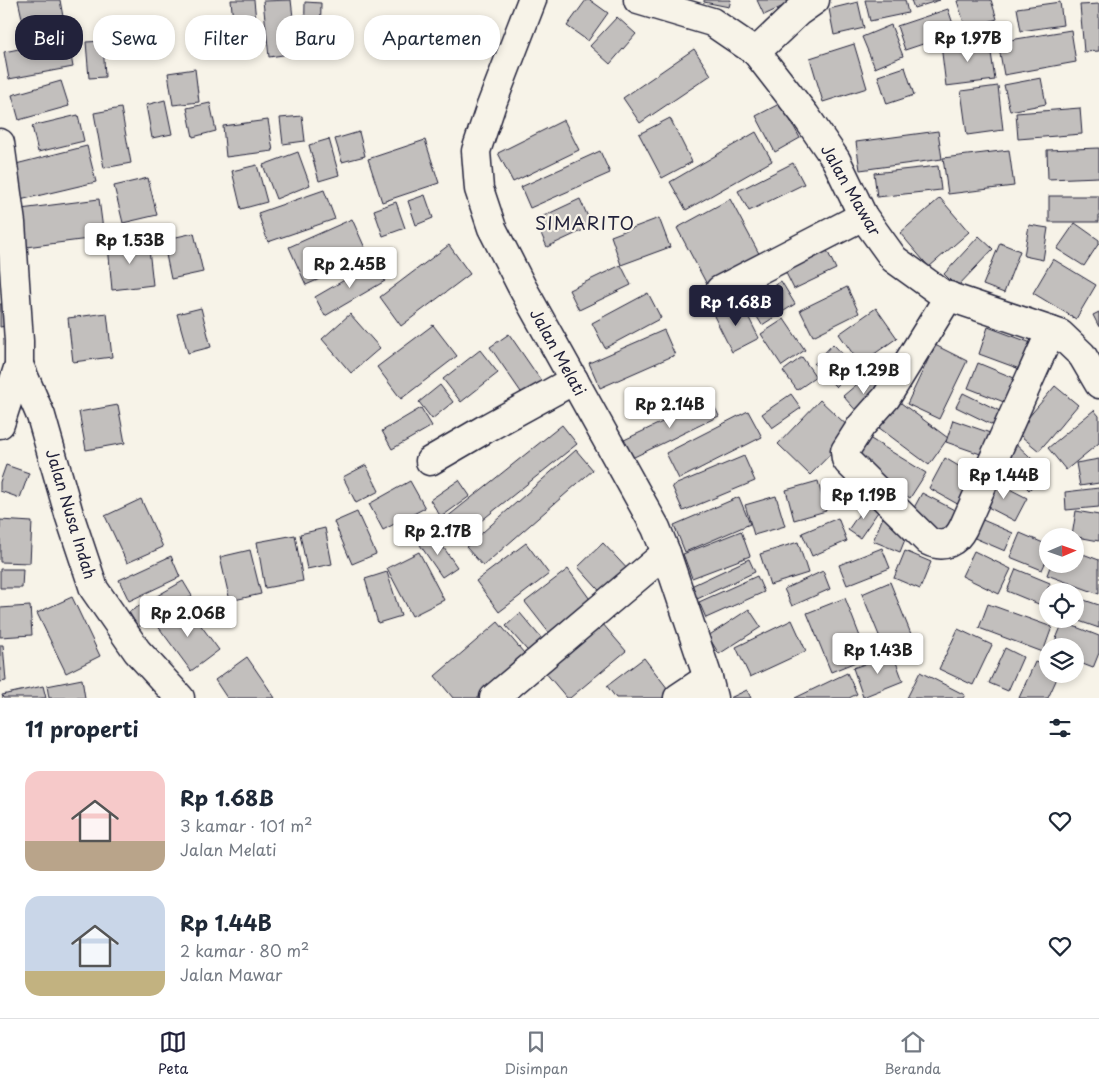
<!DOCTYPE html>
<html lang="id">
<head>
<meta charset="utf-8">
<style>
	body { margin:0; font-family:"Playpen Sans",sans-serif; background:#f6f6f7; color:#1f2937; height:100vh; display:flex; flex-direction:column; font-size:19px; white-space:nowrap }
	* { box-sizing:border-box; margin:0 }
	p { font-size:16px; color:#747a83 }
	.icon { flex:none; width:28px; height:28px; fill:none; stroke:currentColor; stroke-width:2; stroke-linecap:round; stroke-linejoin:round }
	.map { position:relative; height:698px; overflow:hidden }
	.details { display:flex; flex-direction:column; background:#fff; flex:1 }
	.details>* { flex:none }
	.banner { position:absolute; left:15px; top:15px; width:500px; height:45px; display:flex; gap:10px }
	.needle { width:32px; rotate:88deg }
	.tools { position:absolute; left:1039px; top:528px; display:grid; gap:10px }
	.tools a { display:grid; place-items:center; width:45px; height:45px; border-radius:50%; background:#fff; box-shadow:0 2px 8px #0003; font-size:25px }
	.price { position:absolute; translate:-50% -42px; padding:0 11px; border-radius:5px; background:#fff; color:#222; font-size:16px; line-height:32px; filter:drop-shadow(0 1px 2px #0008) }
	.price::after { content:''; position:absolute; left:50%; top:30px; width:15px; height:11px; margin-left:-8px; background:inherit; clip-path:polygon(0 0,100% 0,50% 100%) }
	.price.selected { background:#22223b; color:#fff }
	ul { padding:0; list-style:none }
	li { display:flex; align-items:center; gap:15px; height:125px; padding:0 25px }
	li span { display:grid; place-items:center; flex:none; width:140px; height:100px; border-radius:15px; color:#555 }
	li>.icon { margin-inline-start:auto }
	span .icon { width:60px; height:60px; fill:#fffc; stroke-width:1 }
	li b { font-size:21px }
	h2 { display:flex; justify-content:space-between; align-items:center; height:60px; padding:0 25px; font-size:21px }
	.chip { padding:0 18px; border-radius:20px; background:#fff; box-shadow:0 2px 8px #0003; font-size:18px; line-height:45px }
	.chip.selected { background:#22223b; color:#fff }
	.tabs { display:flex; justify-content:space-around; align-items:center; height:70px; border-top:1px solid #e0e1e3; background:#fff; font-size:14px; color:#747a83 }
	.tabs a { display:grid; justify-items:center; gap:2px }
	.tabs .selected { color:#22223b }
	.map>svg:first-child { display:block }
	.building { fill:#c2bfbd; stroke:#22223b }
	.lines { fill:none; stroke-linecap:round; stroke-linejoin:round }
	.minor-casing { stroke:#22223b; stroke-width:31 }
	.minor { stroke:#f7f3e8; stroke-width:28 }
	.labels { text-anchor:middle; stroke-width:4.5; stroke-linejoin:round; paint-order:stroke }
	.street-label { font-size:16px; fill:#22223b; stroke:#f7f3e8 }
	.neighbourhood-label { font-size:18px; letter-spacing:1px; fill:#22223b; stroke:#f7f3e8 }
</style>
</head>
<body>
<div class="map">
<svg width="1099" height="698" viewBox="0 0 1099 698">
	<rect width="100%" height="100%" fill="#f7f3e8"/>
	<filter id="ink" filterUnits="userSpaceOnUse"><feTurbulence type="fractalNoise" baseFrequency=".02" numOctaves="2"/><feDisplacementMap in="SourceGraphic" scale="10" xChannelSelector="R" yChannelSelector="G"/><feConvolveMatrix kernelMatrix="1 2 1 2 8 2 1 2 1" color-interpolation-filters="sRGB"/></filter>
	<g filter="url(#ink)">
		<g class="building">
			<polygon points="18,0 60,0 65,28 26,36"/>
			<polygon points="231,0 254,0 259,51 236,53"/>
			<polygon points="291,0 297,53 269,57 263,1"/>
			<polygon points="586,0 590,0 608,13 588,41 567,26"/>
			<polygon points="704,0 731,0 729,7 704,2"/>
			<polygon points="757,0 791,0 792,2 764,15"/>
			<polygon points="865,0 905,0 908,13 870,21"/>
			<polygon points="911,0 940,0 914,8"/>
			<polygon points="961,0 991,0 997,19 966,29 957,1"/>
			<polygon points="305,2 321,3 320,54 304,54"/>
			<polygon points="858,2 864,28 834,35 829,9"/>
			<polygon points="1060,2 1063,25 1021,31 1017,8"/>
			<polygon points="1099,4 1099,51 1084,52 1080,5"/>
			<polygon points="948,9 956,33 905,50 897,26"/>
			<polygon points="617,17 636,34 610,64 590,46"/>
			<polygon points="891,25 903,56 875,68 862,37"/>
			<polygon points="1071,30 1076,62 1004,75 998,42"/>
			<polygon points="68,39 73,67 9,79 4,52"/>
			<polygon points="989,39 995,80 946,86 941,45"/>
			<polygon points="103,41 105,77 89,78 86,42"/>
			<polygon points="854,44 867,88 823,102 810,58"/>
			<polygon points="694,49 711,75 640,123 623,98"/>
			<polygon points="905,67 914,95 887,104 878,76"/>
			<polygon points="195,69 199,102 173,105 168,73"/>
			<polygon points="1041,78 1046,104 1010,111 1004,85"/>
			<polygon points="61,81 69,106 19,120 12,95"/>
			<polygon points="998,86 1003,130 967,135 961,91"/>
			<polygon points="165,100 172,134 152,138 146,105"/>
			<polygon points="210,103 216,131 193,137 187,108"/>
			<polygon points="781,103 800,138 775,152 756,116"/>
			<polygon points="121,108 131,163 104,168 94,113"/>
			<polygon points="1080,108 1082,134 1018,139 1016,113"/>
			<polygon points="78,115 84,141 38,152 32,126"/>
			<polygon points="302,116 305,141 283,144 280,118"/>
			<polygon points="670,118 692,162 662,178 639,134"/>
			<polygon points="268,120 273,151 226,157 223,126"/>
			<polygon points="564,120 579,150 513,182 498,153"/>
			<polygon points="938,131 942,159 860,170 856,142"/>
			<polygon points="359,132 365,156 342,162 335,139"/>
			<polygon points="756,132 772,161 686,210 670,182"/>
			<polygon points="329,139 339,175 319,181 309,145"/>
			<polygon points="425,140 439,183 382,202 368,159"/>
			<polygon points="87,146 96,182 20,200 12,165"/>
			<polygon points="1099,148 1099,177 1048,179 1047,150"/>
			<polygon points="1009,150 1014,186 948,194 943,158"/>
			<polygon points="600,151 610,173 530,208 521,187"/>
			<polygon points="298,152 310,185 276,199 263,165"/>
			<polygon points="793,163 804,184 749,211 738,191"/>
			<polygon points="257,165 267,202 241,209 232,171"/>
			<polygon points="938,166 941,190 877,197 874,173"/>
			<polygon points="148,178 157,215 123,223 114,186"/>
			<polygon points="324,190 335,219 268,242 258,213"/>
			<polygon points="425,195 433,218 416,225 408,201"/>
			<rect x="1049" y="196" width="50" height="26"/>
			<polygon points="940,198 969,232 929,267 900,233"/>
			<polygon points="99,199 104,237 26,247 21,209"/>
			<polygon points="580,199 592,226 547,247 535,220"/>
			<polygon points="730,199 764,263 711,292 677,228"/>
			<polygon points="396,202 405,228 383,236 374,210"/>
			<polygon points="659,218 670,247 621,265 611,236"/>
			<polygon points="352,219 369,257 306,285 289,247"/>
			<polygon points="1075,223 1099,240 1099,243 1084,266 1057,249"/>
			<polygon points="1029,225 1048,228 1043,260 1024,256"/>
			<polygon points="194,233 203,272 171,279 163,240"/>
			<polygon points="979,236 993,249 957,287 944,274"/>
			<polygon points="148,240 153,285 112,290 108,245"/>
			<polygon points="822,240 836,269 794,289 780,261"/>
			<polygon points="1000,243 1020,251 1004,293 983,285"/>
			<polygon points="449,245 470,274 401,326 380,297"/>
			<polygon points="1053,259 1096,285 1076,319 1033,293"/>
			<polygon points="374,263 385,281 325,316 315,297"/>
			<polygon points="621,265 631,285 579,310 569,290"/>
			<polygon points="781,281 795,304 762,325 748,302"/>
			<polygon points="847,287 859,313 813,336 800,310"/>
			<polygon points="648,293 661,318 605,348 592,323"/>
			<polygon points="741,302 759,338 732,352 714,316"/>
			<polygon points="0,304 4,304 6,326 0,327"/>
			<polygon points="201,308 211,347 188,353 177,314"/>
			<polygon points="876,308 897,338 860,364 839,334"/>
			<polygon points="1099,312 1099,327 1093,315"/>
			<polygon points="107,313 112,357 73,362 68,318"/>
			<polygon points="350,314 380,348 351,373 322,339"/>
			<polygon points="784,319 805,350 782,366 761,334"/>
			<polygon points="433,325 457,356 401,399 377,367"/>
			<polygon points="988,327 1034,344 1025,371 979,354"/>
			<polygon points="664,330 675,355 600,388 589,363"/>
			<polygon points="509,334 542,382 523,395 490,347"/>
			<polygon points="833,344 855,367 836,387 814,364"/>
			<polygon points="935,345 967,361 939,419 907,404"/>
			<polygon points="480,350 498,373 461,402 443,379"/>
			<polygon points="802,357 816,377 797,390 783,371"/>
			<polygon points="978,363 1019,380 1009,404 968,388"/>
			<polygon points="869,374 885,393 860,415 843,396"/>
			<polygon points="440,385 453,402 432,419 419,402"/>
			<polygon points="1055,386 1078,405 1039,451 1016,432"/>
			<polygon points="963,393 1008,415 1001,429 956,407"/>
			<polygon points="791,394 801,408 772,428 762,414"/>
			<polygon points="711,399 719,416 630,459 622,441"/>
			<polygon points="820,400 853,431 810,475 778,444"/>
			<polygon points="897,400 948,438 929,465 878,427"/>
			<polygon points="118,405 125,443 86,450 79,412"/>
			<polygon points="421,408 432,426 392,449 382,431"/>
			<polygon points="1094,410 1099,416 1099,443 1066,470 1048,448"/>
			<polygon points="748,411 762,437 679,479 666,453"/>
			<polygon points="953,420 996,435 989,457 946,442"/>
			<polygon points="562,425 577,444 451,545 436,526"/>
			<polygon points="866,436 926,473 910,498 851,461"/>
			<polygon points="1012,440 1046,472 1029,490 996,457"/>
			<polygon points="576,450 593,470 483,566 466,547"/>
			<polygon points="744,456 755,481 683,511 672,486"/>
			<polygon points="945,458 977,477 961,506 929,488"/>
			<polygon points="1099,459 1099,483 1080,486 1076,463"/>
			<polygon points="6,465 29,473 20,498 0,491 0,482"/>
			<polygon points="366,465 379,491 356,503 343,477"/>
			<polygon points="459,480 470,496 441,517 430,500"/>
			<polygon points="992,480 1027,498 1015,521 980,503"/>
			<polygon points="410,481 425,508 383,530 369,504"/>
			<polygon points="818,481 826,511 794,520 786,490"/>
			<polygon points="1099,488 1099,507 1066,510 1065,492"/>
			<polygon points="922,493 962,514 949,538 909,517"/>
			<polygon points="776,496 785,526 754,535 745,505"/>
			<polygon points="739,497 750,524 685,552 674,525"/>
			<polygon points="141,499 163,547 127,563 105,516"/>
			<polygon points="868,501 880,509 860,538 848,530"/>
			<polygon points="1076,511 1099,515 1099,541 1072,536"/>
			<polygon points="357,512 376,554 352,564 334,522"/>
			<polygon points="883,517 910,527 900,552 873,541"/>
			<polygon points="838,518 847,541 812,556 802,533"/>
			<polygon points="978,518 1013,533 1005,551 970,536"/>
			<polygon points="0,520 32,522 30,563 0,562"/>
			<polygon points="325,528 332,564 307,569 300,534"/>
			<polygon points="741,531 750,556 692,578 683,554"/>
			<polygon points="1020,533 1048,545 1048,557 1042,570 1010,557"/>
			<polygon points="295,535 303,581 265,588 257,542"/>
			<polygon points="435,535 457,567 442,577 420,545"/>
			<polygon points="798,542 808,573 770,585 760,554"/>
			<polygon points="526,543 549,574 499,612 476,581"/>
			<polygon points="603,543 632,574 606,598 578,567"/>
			<polygon points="882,548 890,568 847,585 839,565"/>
			<polygon points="250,550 261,594 230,601 220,557"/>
			<polygon points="905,551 931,562 920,589 894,578"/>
			<polygon points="974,551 1011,569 999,594 962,576"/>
			<polygon points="1075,551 1099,560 1099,594 1047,575 1051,564 1075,564"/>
			<polygon points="419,552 444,600 412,616 387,568"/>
			<polygon points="171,556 180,577 129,601 119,580"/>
			<polygon points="749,559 755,572 695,600 689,587"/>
			<polygon points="0,569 23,569 22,588 0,588"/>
			<polygon points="568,569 592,602 550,634 525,602"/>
			<polygon points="1016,569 1050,583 1041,605 1007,591"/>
			<polygon points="823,571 830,589 792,606 784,589"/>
			<polygon points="387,572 401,616 378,623 365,579"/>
			<polygon points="757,576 764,592 706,618 699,602"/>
			<polygon points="183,581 192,596 138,627 129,612"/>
			<polygon points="890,582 913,639 885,650 862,594"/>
			<polygon points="72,597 100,656 66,673 37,613"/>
			<polygon points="1075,597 1099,605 1099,628 1073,619 1075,619"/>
			<polygon points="845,598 868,657 831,672 807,613"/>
			<polygon points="185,604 219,650 191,671 157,625"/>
			<polygon points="988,604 1052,627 1043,652 979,628"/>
			<polygon points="30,606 32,635 0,637 0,608"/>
			<polygon points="749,609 761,627 719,654 708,636"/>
			<polygon points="520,613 547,645 533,657 506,626"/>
			<polygon points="596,616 626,651 570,698 567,698 539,665"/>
			<polygon points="792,620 806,651 750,677 736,647"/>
			<polygon points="498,622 529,659 483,698 453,698 435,676"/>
			<polygon points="1063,622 1099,636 1099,653 1093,668 1075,661 1075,646 1053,646"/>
			<polygon points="958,629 992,645 973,685 939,669"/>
			<polygon points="0,645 3,645 6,681 0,682"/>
			<polygon points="1005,648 1023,657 1008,691 989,683"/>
			<polygon points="893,654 903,681 863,697 853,668"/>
			<polygon points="247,657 275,698 227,698 215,680"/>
			<polygon points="644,658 671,693 664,698 616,698 607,686"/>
			<polygon points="1035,662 1048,667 1048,674 1059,674 1048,698 1019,698"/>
			<polygon points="920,672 965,695 963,698 907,698"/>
			<polygon points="847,673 857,694 849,698 795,698"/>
			<polygon points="82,679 85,698 49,698 47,686"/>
			<polygon points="43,686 46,698 3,698 2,695"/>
			<polygon points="747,690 751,698 730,698"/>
		</g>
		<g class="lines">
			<g class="minor-casing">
				<g id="minor">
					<polyline points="532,0 491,106 476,151 479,189 492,228 522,287 656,528 666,553 708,678 713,698"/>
					<polyline points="638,0 712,22 756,52 805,115 836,160 863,216 894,259 944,295 1060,334 1082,355 1099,384"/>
					<polyline points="756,52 798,12 815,0"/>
					<polyline points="0,143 11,223 19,341 19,365 0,424"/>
					<polyline points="720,290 863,216"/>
					<path d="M949 296 886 398 861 426 845 451 846 459 848 462 928 541C944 549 956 542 963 528L1051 331"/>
					<polyline points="19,365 41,416 69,514 94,589 137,651 180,698"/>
					<polyline points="430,461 485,429 574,380"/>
					<polyline points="494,698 666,553"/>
					<polyline points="678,698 708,678"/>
				</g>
			</g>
			<use href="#minor" class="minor"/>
		</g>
	</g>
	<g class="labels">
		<g class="street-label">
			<text transform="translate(851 190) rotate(60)" y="6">Jalan Mawar</text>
			<text transform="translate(558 352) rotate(61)" y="6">Jalan Melati</text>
			<text transform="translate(71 514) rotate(73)" y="6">Jalan Nusa Indah</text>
		</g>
		<g class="neighbourhood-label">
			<text x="585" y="230">SIMARITO</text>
		</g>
	</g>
</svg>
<div class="tools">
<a><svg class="needle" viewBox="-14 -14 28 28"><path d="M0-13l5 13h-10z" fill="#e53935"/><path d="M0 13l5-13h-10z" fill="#747a83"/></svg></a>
<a><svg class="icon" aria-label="locate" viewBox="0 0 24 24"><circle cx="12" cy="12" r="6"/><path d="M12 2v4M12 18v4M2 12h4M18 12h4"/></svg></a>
<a><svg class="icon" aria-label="layers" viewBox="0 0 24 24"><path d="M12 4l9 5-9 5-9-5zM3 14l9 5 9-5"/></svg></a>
</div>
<b class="price" style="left:968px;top:63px">Rp 1.97B</b>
<b class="price" style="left:130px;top:265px">Rp 1.53B</b>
<b class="price" style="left:350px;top:289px">Rp 2.45B</b>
<b class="price selected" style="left:736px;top:327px">Rp 1.68B</b>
<b class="price" style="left:864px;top:395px">Rp 1.29B</b>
<b class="price" style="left:670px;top:429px">Rp 2.14B</b>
<b class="price" style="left:1004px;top:500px">Rp 1.44B</b>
<b class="price" style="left:864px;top:520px">Rp 1.19B</b>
<b class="price" style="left:438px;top:556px">Rp 2.17B</b>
<b class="price" style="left:188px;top:638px">Rp 2.06B</b>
<b class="price" style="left:878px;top:675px">Rp 1.43B</b>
<div class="banner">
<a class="chip selected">Beli</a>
<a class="chip">Sewa</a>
<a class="chip">Filter</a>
<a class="chip">Baru</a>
<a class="chip">Apartemen</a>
</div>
</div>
<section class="details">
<h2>11 properti<svg class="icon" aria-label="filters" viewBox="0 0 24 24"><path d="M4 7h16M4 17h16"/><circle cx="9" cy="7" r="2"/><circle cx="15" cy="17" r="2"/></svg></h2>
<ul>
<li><span style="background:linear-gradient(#f6c9c9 70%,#b9a48a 0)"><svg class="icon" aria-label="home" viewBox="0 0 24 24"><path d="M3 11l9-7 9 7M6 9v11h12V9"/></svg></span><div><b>Rp 1.68B</b><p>3 kamar · 101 m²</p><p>Jalan Melati</p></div><svg class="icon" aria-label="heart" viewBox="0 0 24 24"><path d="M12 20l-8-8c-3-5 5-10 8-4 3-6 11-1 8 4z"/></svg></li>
<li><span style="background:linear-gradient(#c9d6e8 75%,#c2b280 0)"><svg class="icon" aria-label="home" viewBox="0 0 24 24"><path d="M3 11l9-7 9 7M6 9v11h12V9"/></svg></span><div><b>Rp 1.44B</b><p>2 kamar · 80 m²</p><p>Jalan Mawar</p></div><svg class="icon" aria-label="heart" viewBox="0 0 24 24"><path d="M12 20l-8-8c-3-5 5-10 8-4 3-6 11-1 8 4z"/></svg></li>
</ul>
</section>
<nav class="tabs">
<a class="selected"><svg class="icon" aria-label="map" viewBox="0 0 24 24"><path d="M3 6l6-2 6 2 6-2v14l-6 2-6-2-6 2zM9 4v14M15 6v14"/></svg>Peta</a>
<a><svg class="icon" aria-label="saved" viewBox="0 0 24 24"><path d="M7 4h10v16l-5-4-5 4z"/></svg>Disimpan</a>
<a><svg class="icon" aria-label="home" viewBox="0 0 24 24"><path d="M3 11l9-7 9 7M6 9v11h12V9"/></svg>Beranda</a>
</nav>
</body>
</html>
